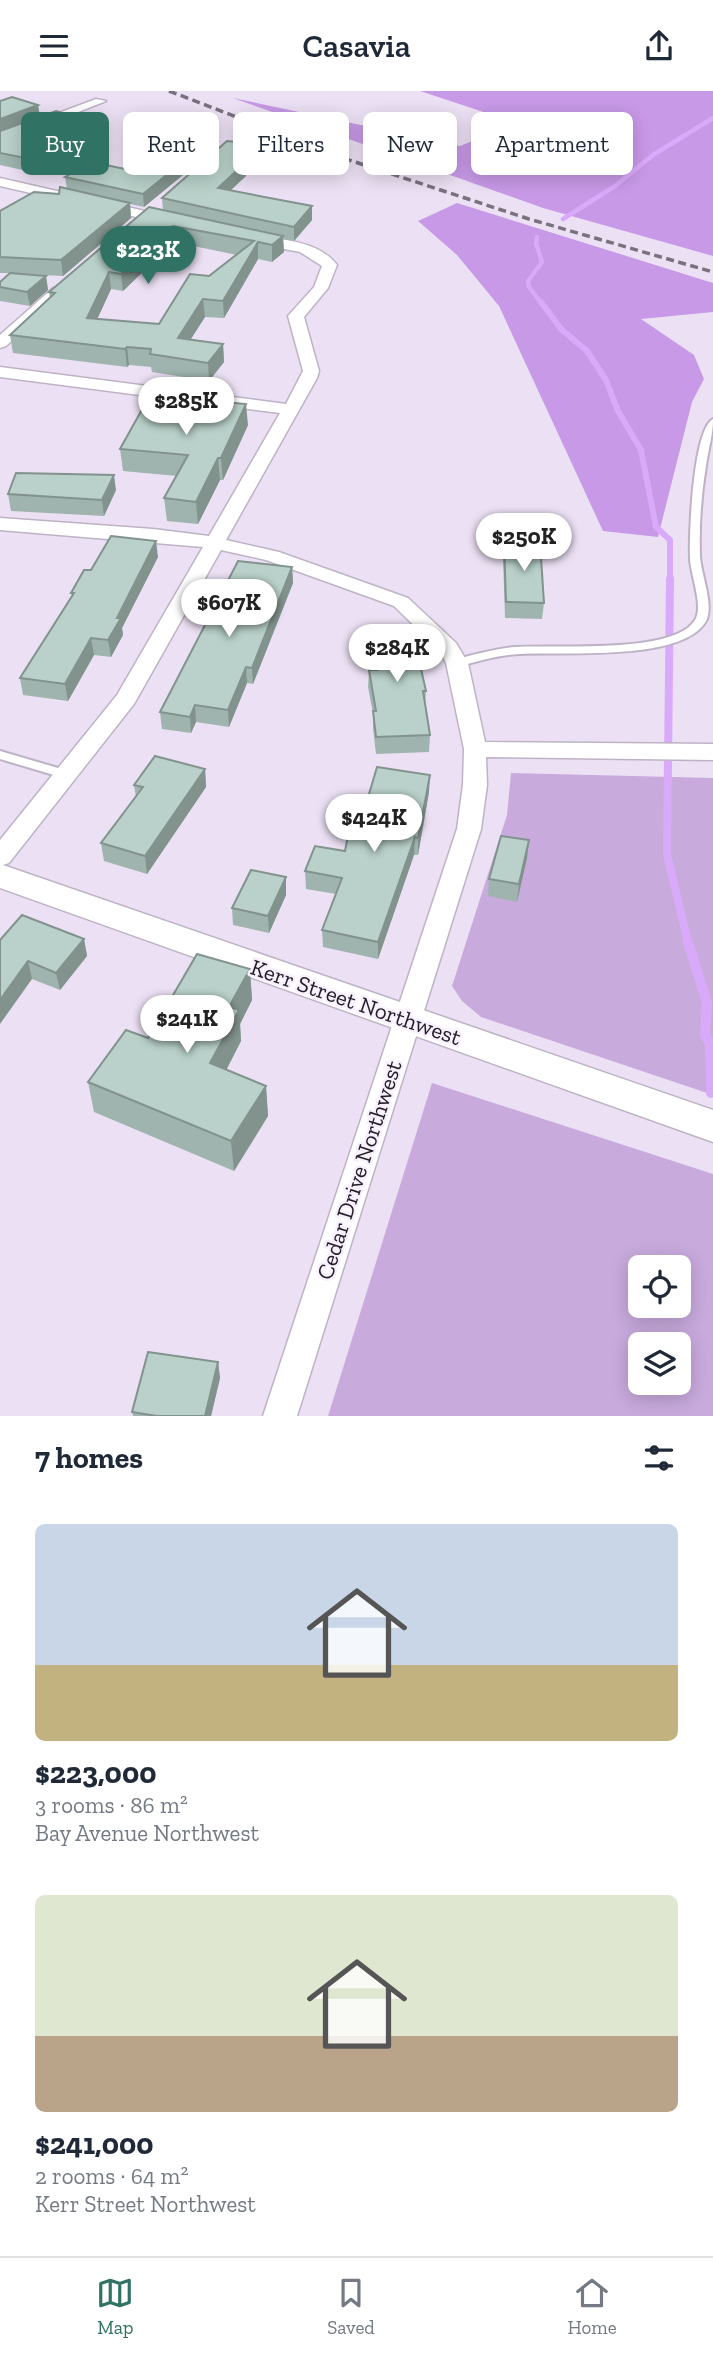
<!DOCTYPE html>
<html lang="en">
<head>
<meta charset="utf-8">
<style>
	body { margin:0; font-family:"Zilla Slab",serif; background:#f2f2f3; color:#1f2937; height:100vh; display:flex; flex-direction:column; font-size:26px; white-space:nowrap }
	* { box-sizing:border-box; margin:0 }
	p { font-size:23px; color:#747a83 }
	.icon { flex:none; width:38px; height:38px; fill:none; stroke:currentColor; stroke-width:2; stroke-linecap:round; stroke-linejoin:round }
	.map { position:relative; height:1325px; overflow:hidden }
	.drawer { display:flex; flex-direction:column; background:#fff; flex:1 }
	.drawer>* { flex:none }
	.guide { position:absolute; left:21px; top:21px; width:672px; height:63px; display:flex; gap:14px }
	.controls { position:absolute; left:628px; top:1164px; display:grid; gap:14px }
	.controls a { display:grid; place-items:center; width:63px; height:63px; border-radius:10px; background:#fff; box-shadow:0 4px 18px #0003; font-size:35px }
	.price { position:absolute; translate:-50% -60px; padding:0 16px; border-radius:24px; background:#fff; color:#222; font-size:23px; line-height:46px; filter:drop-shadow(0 2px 4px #0008) }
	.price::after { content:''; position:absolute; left:50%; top:42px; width:21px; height:16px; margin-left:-10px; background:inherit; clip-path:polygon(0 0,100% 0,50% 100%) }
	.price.current { background:#307264; color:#fff }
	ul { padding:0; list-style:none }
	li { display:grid; align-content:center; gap:14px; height:371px; padding:0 35px }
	li span { display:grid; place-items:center; height:217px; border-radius:10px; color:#555 }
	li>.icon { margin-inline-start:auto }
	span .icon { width:126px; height:126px; fill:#fffc; stroke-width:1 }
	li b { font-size:30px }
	h2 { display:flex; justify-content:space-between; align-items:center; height:84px; padding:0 35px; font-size:30px }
	.tag { padding:0 24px; border-radius:10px; background:#fff; box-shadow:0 4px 18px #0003; font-size:24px; line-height:63px }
	.tag.current { background:#307264; color:#fff }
	header { display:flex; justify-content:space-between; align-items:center; height:91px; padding:0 35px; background:#fff; font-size:32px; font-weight:600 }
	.tabs { display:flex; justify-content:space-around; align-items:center; height:98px; border-top:2px solid #e0e1e3; background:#fff; font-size:19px; color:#747a83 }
	.tabs a { display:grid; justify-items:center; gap:4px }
	.tabs .current { color:#307264 }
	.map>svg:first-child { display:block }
	.green { fill:#c8aadd; fill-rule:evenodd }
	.forest { fill:#c899e7 }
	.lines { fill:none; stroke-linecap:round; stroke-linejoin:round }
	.stream-far3 { stroke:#daaafa; stroke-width:4.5 }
	.stream-far2 { stroke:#daaafa; stroke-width:6 }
	.stream-far1 { stroke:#daaafa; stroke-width:8 }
	.stream { stroke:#daaafa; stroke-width:10 }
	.service-casing { stroke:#beb3c5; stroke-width:4 }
	.minor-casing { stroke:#beb3c5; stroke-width:3 }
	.tertiary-casing { stroke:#beb3c5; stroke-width:3 }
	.service { fill:#fff; fill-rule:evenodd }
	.minor { fill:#fff; fill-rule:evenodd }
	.tertiary { fill:#fff; fill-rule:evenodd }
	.rail { stroke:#79727e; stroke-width:3.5; stroke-dasharray:8 4.5; stroke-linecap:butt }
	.wall { fill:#9fb4ae; fill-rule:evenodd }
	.shaded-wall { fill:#82928d }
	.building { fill:#b9d1ca; stroke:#82928d; stroke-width:2; fill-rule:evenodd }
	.labels { text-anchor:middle; stroke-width:5; stroke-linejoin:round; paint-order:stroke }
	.street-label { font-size:23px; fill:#221e25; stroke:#f8f0ff }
</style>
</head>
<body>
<header><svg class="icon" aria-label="menu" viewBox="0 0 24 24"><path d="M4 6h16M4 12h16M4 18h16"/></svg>Casavia<svg class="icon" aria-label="share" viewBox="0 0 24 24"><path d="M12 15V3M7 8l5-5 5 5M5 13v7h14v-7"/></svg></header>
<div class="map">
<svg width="713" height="1325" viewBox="0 0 713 1325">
	<rect width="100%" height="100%" fill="#ece1f4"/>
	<g class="green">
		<polygon points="511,682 713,687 713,1004 481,926 462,910 452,895 507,724"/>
		<path d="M432 992 713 1083V1325H328ZM640 1176H679V1214H640ZM640 1253H679V1292H640Z"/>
	</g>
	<g class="forest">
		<polygon points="420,0 713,0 713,165 543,117 233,7 460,55 517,32"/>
		<polygon points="457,112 713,192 713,221 641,228 694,264 704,288 692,311 658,446 603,440 499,215 457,164 418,130"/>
	</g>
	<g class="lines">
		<g class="stream-far3">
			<polyline points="563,128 615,95 653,64 713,27"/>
			<polyline points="537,146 536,152 542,171 528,190 529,196 542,213"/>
		</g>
		<polyline class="stream-far2" points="541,211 561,238 587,260 606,289 618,320 641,359 656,436 670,449 670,490"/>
		<polyline class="stream-far1" points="670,488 667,763 688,852"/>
		<polyline class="stream" points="688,851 707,912 705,944 710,953 711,1002"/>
		<g class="service-casing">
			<g id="service">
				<path d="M713 328C713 344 708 359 706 375 701 405 699 436 700 465 701 484 713 510 707 528 687 572 560 560 519 563 498 564 478 570 457 576L453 575 451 572 453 569C473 564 494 558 515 556 553 553 674 564 695 529 704 515 690 483 690 467 689 442 693 339 713 328Z"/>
				<polygon points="0,660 58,677 60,680 54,684 0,668"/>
			</g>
		</g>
		<g class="minor-casing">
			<g id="minor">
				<polygon points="96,8 106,10 0,52 0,44"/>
				<polygon points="0,87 171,126 178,130 171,134 0,95"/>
				<path d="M252 144C281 149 318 149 337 174L328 197 304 226 319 280 317 287 226 449 279 461 408 507 456 552 468 572 485 651 713 653V669L486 666 487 694 481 738 297 1325H263L457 738 463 694 464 658 446 572 440 560 394 515 266 469 221 459 134 613 9 772 0 775V749L117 604 203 456 0 439V427L153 438 209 445 280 322 0 286V276L286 313 303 280 288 225 314 196 322 175 300 161 247 151V145Z"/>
				<polygon points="58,196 63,197 65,200 63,203 6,255 0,257 0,244 53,197"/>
			</g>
		</g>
		<g class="tertiary-casing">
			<polygon id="tertiary" points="0,773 713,1019 713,1051 0,797"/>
		</g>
		<use href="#service" class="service"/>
		<use href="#minor" class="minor"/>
		<use href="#tertiary" class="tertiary"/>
		<polyline class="rail" points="169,0 346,68 529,128 713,181"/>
	</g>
	<g class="wall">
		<polygon points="0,10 38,14 39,26 87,41 71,48 73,60 27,80 0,74"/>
		<polygon points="211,48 211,61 144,116 130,113 131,127 63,185 21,183 46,185 48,199 30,215 0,210 0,191 10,182 0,182 0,120 59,103 67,98 65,86 134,80 160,63"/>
		<path d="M246 52 252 68 245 75 246 85 231 99 312 115V129L294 150 283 148 284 161 272 171 258 168 224 227 205 226 190 249 223 253 224 271 209 290 152 281 151 276 129 274 127 276 13 262 10 244 50 207 49 201 163 119 162 107ZM174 151 237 164 209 185 159 233 97 228 111 198 123 200Z"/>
		<polygon points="248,334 223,389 220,389 198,433 167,430 164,407 177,385 123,380 120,358"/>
		<polygon points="116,399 104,425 11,420 8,403"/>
		<polygon points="504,451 544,512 542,528 505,527 503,467"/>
		<polygon points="158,466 122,537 123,544 111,566 94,564 68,610 23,604 20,587 72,505 71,502 91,479"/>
		<polygon points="292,476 293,492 253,593 247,592 229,636 196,631 191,642 162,638 160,621"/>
		<polygon points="360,542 426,600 425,615 430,644 429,661 376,663 373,637 373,622 368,596 369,579 360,559"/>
		<polygon points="205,678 206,696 147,783 104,770 101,752 136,706 134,694"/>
		<polygon points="429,701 418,764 414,764 378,868 323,856 322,839 336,803 306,798 305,780 345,760 364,720"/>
		<polygon points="529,749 527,767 517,811 488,805 489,788"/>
		<polygon points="286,804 269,842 233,834 232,817"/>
		<polygon points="84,848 87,865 60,899 32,888 0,849"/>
		<polygon points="250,878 252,909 240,933 241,950 226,979 266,995 268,1025 234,1080 94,1021 88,991 148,947"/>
		<polygon points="218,1271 220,1287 211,1325 133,1325 132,1321"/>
	</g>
	<g class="shaded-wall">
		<polygon points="38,14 40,26 0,41 0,28"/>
		<polygon points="85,29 87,41 53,54 52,42"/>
		<polygon points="71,48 73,60 27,80 25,67"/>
		<polygon points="211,48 211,61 144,116 143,103"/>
		<polygon points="246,52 246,60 251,55 252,68 245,75 246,85 219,110 218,97 237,70 243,54"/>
		<polygon points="130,112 131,127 63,185 61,169"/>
		<polygon points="312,115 312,129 294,150 294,136"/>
		<polygon points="173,135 174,151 123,200 121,183"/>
		<polygon points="283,145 284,161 272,171 272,154"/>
		<polygon points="258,151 258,168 224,227 223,210"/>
		<polygon points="109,181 111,198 90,244 87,227"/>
		<polygon points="46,185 48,199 30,215 27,201"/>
		<polygon points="203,208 205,226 180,265 178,247"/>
		<polygon points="223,253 224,271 209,290 208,272"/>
		<polygon points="127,256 129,274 127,276 125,258"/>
		<polygon points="246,313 248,334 223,389 221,367"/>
		<polygon points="218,367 220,389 198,433 196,411"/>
		<polygon points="114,384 116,399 104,425 102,409"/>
		<polygon points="156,450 158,466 122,537 123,544 111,566 108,549 117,527"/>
		<polygon points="292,476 293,492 253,593 252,577"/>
		<polygon points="91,547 94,564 68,610 65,593"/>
		<polygon points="246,576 247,592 229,636 228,619"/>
		<polygon points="195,614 196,631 191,642 190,626"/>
		<polygon points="205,678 206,696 147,783 145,765"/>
		<polygon points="430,684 429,701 418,764 418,747"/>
		<polygon points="415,746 414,764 378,868 378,851"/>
		<polygon points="529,749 527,767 517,811 519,793"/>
		<polygon points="286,786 286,804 269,842 268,825"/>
		<polygon points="84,848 87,865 60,899 56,882"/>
		<polygon points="28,870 32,888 0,933 0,909"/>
		<polygon points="250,878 252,909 240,933 241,950 214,1003 210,972 229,916"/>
		<polygon points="266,995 268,1025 234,1080 231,1050"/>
		<polygon points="218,1271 220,1287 211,1325 205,1325"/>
	</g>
	<g class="building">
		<polygon points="12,6 38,14 0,28 0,10"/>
		<polygon points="56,20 85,29 52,42 71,48 25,67 0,62 0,40"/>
		<polygon points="174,44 211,48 143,103 65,86 92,71 134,80 155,62 160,63"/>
		<polygon points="227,50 246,52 243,54 251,55 237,70 245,72 218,97 312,115 294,136 162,107"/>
		<polygon points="60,96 130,112 61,169 0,166 0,120 34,101 59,103"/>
		<path d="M149 116 283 145 272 154 258 151 223 210 203 208 178 247 223 253 208 272 150 263 151 258 127 256 125 258 10 244 55 202 49 201ZM173 135 254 150 209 185 190 183 159 233 87 227 109 181 121 183Z"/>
		<polygon points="10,182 46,185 27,201 0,196 0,191"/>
		<polygon points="150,304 246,313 221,367 218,367 196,411 164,407 188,364 120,358"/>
		<polygon points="16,382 114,384 102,409 8,403"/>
		<polygon points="111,445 156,450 117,527 121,527 108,549 91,547 65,593 20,587 74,502 71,502 84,479 91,479"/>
		<polygon points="504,451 540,452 544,512 506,511"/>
		<polygon points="238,470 292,476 252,577 246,576 228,619 195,614 190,626 160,621"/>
		<polygon points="405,535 417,560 426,600 423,600 430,644 376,646 373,620 376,620 369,579 377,579 360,542"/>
		<polygon points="155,665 205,678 145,765 101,752 143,696 134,694"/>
		<polygon points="377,676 430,684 418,747 415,746 378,851 322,839 342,787 305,780 315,755 345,760 353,719 364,720"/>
		<polygon points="501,745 529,749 519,793 489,788"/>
		<polygon points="251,779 286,786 268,825 232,817"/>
		<polygon points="22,824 84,848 56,882 28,870 0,909 0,849"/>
		<polygon points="197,863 250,878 229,916 239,919 210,972 266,995 231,1050 88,991 126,939 148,947"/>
		<polygon points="148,1261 218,1271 205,1325 157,1325 132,1321"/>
	</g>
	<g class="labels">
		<g class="street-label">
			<text transform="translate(356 911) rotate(19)" y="8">Kerr Street Northwest</text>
			<text transform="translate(359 1079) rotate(-72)" y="8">Cedar Drive Northwest</text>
		</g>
	</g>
</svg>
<div class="controls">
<a><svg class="icon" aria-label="locate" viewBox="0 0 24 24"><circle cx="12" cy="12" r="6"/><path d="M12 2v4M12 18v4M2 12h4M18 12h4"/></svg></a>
<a><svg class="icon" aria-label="layers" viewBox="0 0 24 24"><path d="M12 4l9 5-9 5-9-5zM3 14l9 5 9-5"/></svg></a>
</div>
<b class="price current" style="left:148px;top:195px">$223K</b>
<b class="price" style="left:186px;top:346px">$285K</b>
<b class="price" style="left:524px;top:482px">$250K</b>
<b class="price" style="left:229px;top:548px">$607K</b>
<b class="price" style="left:397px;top:593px">$284K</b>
<b class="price" style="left:374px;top:763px">$424K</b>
<b class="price" style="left:187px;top:964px">$241K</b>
<div class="guide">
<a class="tag current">Buy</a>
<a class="tag">Rent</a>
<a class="tag">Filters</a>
<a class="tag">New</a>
<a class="tag">Apartment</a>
</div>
</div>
<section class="drawer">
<h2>7 homes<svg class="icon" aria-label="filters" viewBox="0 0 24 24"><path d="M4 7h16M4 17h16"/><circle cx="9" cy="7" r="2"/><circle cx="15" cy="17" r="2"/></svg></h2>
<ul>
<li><span style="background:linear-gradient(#c9d6e8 65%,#c2b280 0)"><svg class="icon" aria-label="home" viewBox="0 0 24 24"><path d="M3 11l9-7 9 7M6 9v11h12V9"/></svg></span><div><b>$223,000</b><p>3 rooms · 86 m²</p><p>Bay Avenue Northwest</p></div></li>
<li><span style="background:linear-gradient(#dfe7d0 65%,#b9a48a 0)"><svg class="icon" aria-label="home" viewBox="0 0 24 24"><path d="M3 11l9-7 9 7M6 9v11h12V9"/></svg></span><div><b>$241,000</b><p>2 rooms · 64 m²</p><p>Kerr Street Northwest</p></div></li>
</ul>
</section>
<nav class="tabs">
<a class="current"><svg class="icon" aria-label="map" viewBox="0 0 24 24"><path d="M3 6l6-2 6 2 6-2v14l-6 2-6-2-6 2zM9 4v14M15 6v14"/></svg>Map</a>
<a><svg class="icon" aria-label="saved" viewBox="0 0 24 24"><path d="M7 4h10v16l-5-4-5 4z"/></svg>Saved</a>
<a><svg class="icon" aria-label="home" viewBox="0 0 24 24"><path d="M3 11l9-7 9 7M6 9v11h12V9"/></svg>Home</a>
</nav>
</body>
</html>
